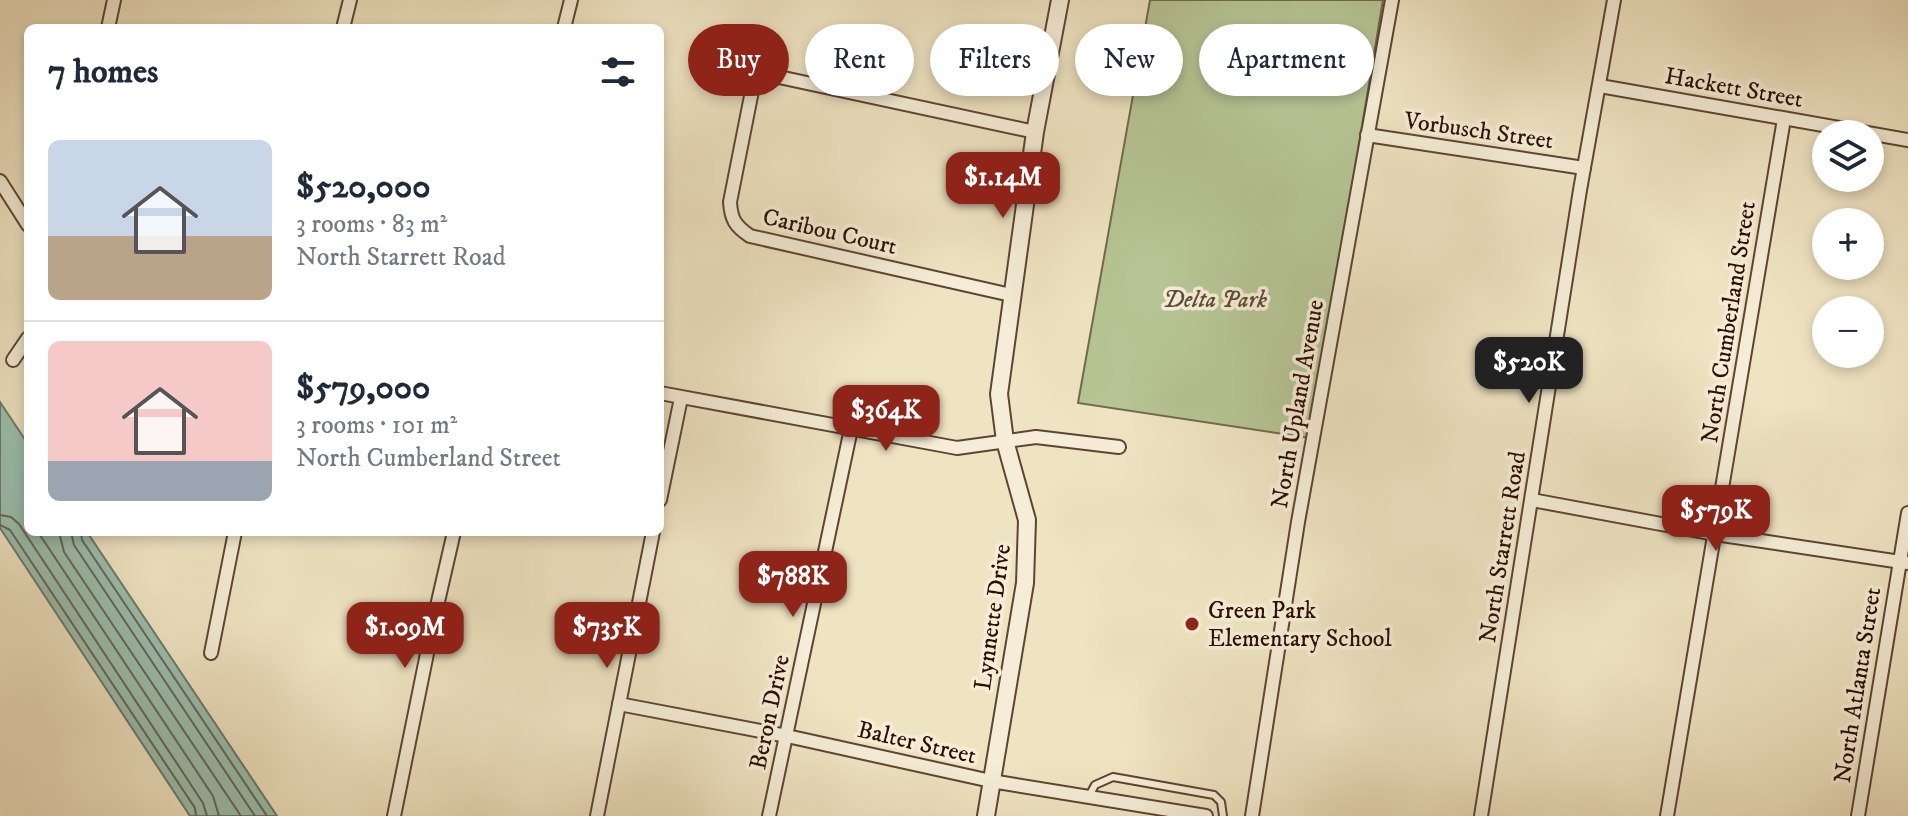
<!DOCTYPE html>
<html lang="en">
<head>
<meta charset="utf-8">
<style>
	body { margin:0; font-family:"IM FELL DW Pica",serif; background:#f6f6f7; color:#1f2937; height:100vh; display:flex; flex-direction:column; font-size:30px; white-space:nowrap }
	* { box-sizing:border-box; margin:0 }
	p { font-size:26px; color:#747a83 }
	.icon { flex:none; width:44px; height:44px; fill:none; stroke:currentColor; stroke-width:2; stroke-linecap:round; stroke-linejoin:round }
	.map { position:relative; flex:1; overflow:hidden }
	.panel { position:absolute; left:24px; top:24px; width:640px; height:512px; display:flex; flex-direction:column; background:#fff; border-radius:12px; box-shadow:0 4px 12px #0003 }
	.panel>* { flex:none }
	.guide { position:absolute; left:688px; top:24px; width:760px; height:72px; display:flex; gap:16px }
	.fabs { position:absolute; left:1812px; top:120px; display:grid; gap:16px }
	.fabs a { display:grid; place-items:center; width:72px; height:72px; border-radius:50%; background:#fff; box-shadow:0 4px 12px #0003; font-size:40px }
	.price { position:absolute; translate:-50% -68px; padding:0 18px; border-radius:16px; background:#8f2418; color:#fff; font-size:26px; line-height:52px; filter:drop-shadow(0 2px 4px #0008) }
	.price::after { content:''; position:absolute; left:50%; top:48px; width:24px; height:18px; margin-left:-12px; background:inherit; clip-path:polygon(0 0,100% 0,50% 100%) }
	.price.on { background:#222; color:#fff }
	ul { padding:0; list-style:none }
	li { display:flex; align-items:center; gap:24px; height:200px; padding:0 24px }
	li+li { border-top:2px solid #e0e1e3 }
	li span { display:grid; place-items:center; flex:none; width:224px; height:160px; border-radius:12px; color:#555 }
	li>.icon { margin-inline-start:auto }
	span .icon { width:96px; height:96px; fill:#fffc; stroke-width:1 }
	li b { font-size:34px }
	h2 { display:flex; justify-content:space-between; align-items:center; height:96px; padding:0 24px; font-size:34px }
	.chip { padding:0 28px; border-radius:36px; background:#fff; box-shadow:0 4px 12px #0003; font-size:28px; line-height:72px }
	.chip.on { background:#8f2418; color:#fff }
	.map>svg:first-child { display:block }
	.green { fill:#b6c595; stroke:#726a4c; stroke-width:2 }
	.water { fill:#9abfaf; stroke:#6e786a; stroke-width:2 }
	.lines { fill:none; stroke-linecap:round; stroke-linejoin:round }
	.shore { stroke:#646659; stroke-width:2 }
	.service-casing { stroke:#5e4433; stroke-width:10 }
	.minor-casing { stroke:#5e4433; stroke-width:16 }
	.tertiary-casing { stroke:#5e4433; stroke-width:20 }
	.service { stroke:#f5edd7; stroke-width:6 }
	.minor { stroke:#f5edd7; stroke-width:12 }
	.tertiary { stroke:#f5edd7; stroke-width:16 }
	.poi-dot { fill:#8f2418; stroke:#f5edd7; stroke-width:3 }
	.labels { text-anchor:middle; stroke-width:7; stroke-linejoin:round; paint-order:stroke }
	.street-label { font-size:24px; fill:#2d0e03; stroke:#f5edd7 }
	.park-label { font-size:24px; font-style:italic; fill:#5d4e36; stroke:#f5edd7 }
	.poi-label { font-size:24px; fill:#2d0e03; stroke:#f5edd7; text-anchor:start }
</style>
</head>
<body>
<div class="map">
<svg width="1908" height="816" viewBox="0 0 1908 816">
	<rect width="100%" height="100%" fill="#efe4c2"/>
	<filter id="stains"><feTurbulence type="fractalNoise" baseFrequency=".0025" numOctaves="4"/><feColorMatrix values="0 0 0 0 .2 0 0 0 0 .09 0 0 0 0 .02 0 0 0 .5 -.17"/></filter>
	<radialGradient id="worn" r=".72"><stop offset=".6" stop-color="#630" stop-opacity="0"/><stop offset="1" stop-color="#630" stop-opacity=".3"/></radialGradient>
	<polygon class="green" points="1150,0 1383,0 1310,438 1078,403"/>
	<polygon class="water" points="0,402 28,444 28,532 87,532 277,816 190,816 0,528"/>
	<g class="lines">
		<g class="shore">
			<polyline points="0,515 11,517 19,524 203,803 207,816"/>
			<polyline points="0,525 10,530 195,808 196,816"/>
			<polyline points="38,532 213,796 219,816"/>
			<polyline points="59,532 64,552 241,816"/>
			<polyline points="71,532 74,545 255,816"/>
			<polyline points="81,532 82,540 267,816"/>
		</g>
		<g class="service-casing">
			<polyline id="service" points="1089,796 1095,785 1113,777 1214,795 1221,802 1223,816"/>
		</g>
		<g class="minor-casing">
			<g id="minor">
				<polyline points="108,28 114,0"/>
				<polyline points="343,28 350,0"/>
				<polyline points="564,28 571,0"/>
				<polyline points="1600,86 1908,140"/>
				<polyline points="1367,135 1584,168"/>
				<polyline points="0,181 28,225"/>
				<path d="M1011 295 750 236C735 226 731 219 730 202L752 91 768 78 779 77 1035 132"/>
				<polyline points="13,360 28,338"/>
				<polyline points="660,393 957,448 1036,437 1119,447"/>
				<polyline points="660,500 681,398"/>
				<polyline points="1532,500 1715,534 1908,563"/>
				<polyline points="211,653 235,532"/>
				<polyline points="619,704 787,736 991,781 1206,816"/>
				<polyline points="394,816 434,619 454,532"/>
				<polyline points="597,816 653,532"/>
				<polyline points="769,816 851,429"/>
				<polyline points="1252,816 1298,522 1392,0"/>
				<polyline points="1481,816 1580,190 1614,0"/>
				<polyline points="1667,816 1784,119"/>
				<polyline points="1858,816 1908,513"/>
			</g>
		</g>
		<g class="tertiary-casing">
			<polyline id="tertiary" points="986,816 1025,583 1027,520 1005,441 999,394 1035,132 1060,0"/>
		</g>
		<use href="#service" class="service"/>
		<use href="#minor" class="minor"/>
		<use href="#tertiary" class="tertiary"/>
	</g>
	<circle class="poi-dot" cx="1192" cy="624" r="8"/>
	<g class="labels">
		<g class="street-label">
			<text transform="translate(1734 87) rotate(10)" y="8">Hackett Street</text>
			<text transform="translate(1479 130) rotate(8)" y="8">Vorbusch Street</text>
			<text transform="translate(830 231) rotate(13)" y="8">Caribou Court</text>
			<text transform="translate(1728 322) rotate(-81)" y="8">North Cumberland Street</text>
			<text transform="translate(1297 404) rotate(-80)" y="8">North Upland Avenue</text>
			<text transform="translate(1502 547) rotate(-81)" y="8">North Starrett Road</text>
			<text transform="translate(992 617) rotate(-82)" y="8">Lynnette Drive</text>
			<text transform="translate(1857 685) rotate(-81)" y="8">North Atlanta Street</text>
			<text transform="translate(769 712) rotate(-78)" y="8">Beron Drive</text>
			<text transform="translate(917 742) rotate(13)" y="8">Balter Street</text>
		</g>
		<g class="park-label">
			<text x="1215" y="307">Delta Park</text>
		</g>
		<g class="poi-label">
			<text x="1208" y="618">Green Park<tspan x="1208" dy="28">Elementary School</tspan></text>
		</g>
	</g>
	<rect width="100%" height="100%" filter="url(#stains)"/>
	<rect width="100%" height="100%" fill="url(#worn)"/>
</svg>
<div class="fabs">
<a><svg class="icon" aria-label="layers" viewBox="0 0 24 24"><path d="M12 4l9 5-9 5-9-5zM3 14l9 5 9-5"/></svg></a>
<a>+</a>
<a>−</a>
</div>
<b class="price" style="left:1003px;top:220px">$1.14M</b>
<b class="price on" style="left:1529px;top:405px">$520K</b>
<b class="price" style="left:886px;top:453px">$364K</b>
<b class="price" style="left:1716px;top:553px">$579K</b>
<b class="price" style="left:793px;top:619px">$788K</b>
<b class="price" style="left:405px;top:670px">$1.09M</b>
<b class="price" style="left:607px;top:670px">$735K</b>
<div class="guide">
<a class="chip on">Buy</a>
<a class="chip">Rent</a>
<a class="chip">Filters</a>
<a class="chip">New</a>
<a class="chip">Apartment</a>
</div>
<section class="panel">
<h2>7 homes<svg class="icon" aria-label="filters" viewBox="0 0 24 24"><path d="M4 7h16M4 17h16"/><circle cx="9" cy="7" r="2"/><circle cx="15" cy="17" r="2"/></svg></h2>
<ul>
<li><span style="background:linear-gradient(#c9d6e8 60%,#b9a48a 0)"><svg class="icon" aria-label="home" viewBox="0 0 24 24"><path d="M3 11l9-7 9 7M6 9v11h12V9"/></svg></span><div><b>$520,000</b><p>3 rooms · 83 m²</p><p>North Starrett Road</p></div></li>
<li><span style="background:linear-gradient(#f6c9c9 75%,#9aa5b1 0)"><svg class="icon" aria-label="home" viewBox="0 0 24 24"><path d="M3 11l9-7 9 7M6 9v11h12V9"/></svg></span><div><b>$579,000</b><p>3 rooms · 101 m²</p><p>North Cumberland Street</p></div></li>
</ul>
</section>
</div>
</body>
</html>
